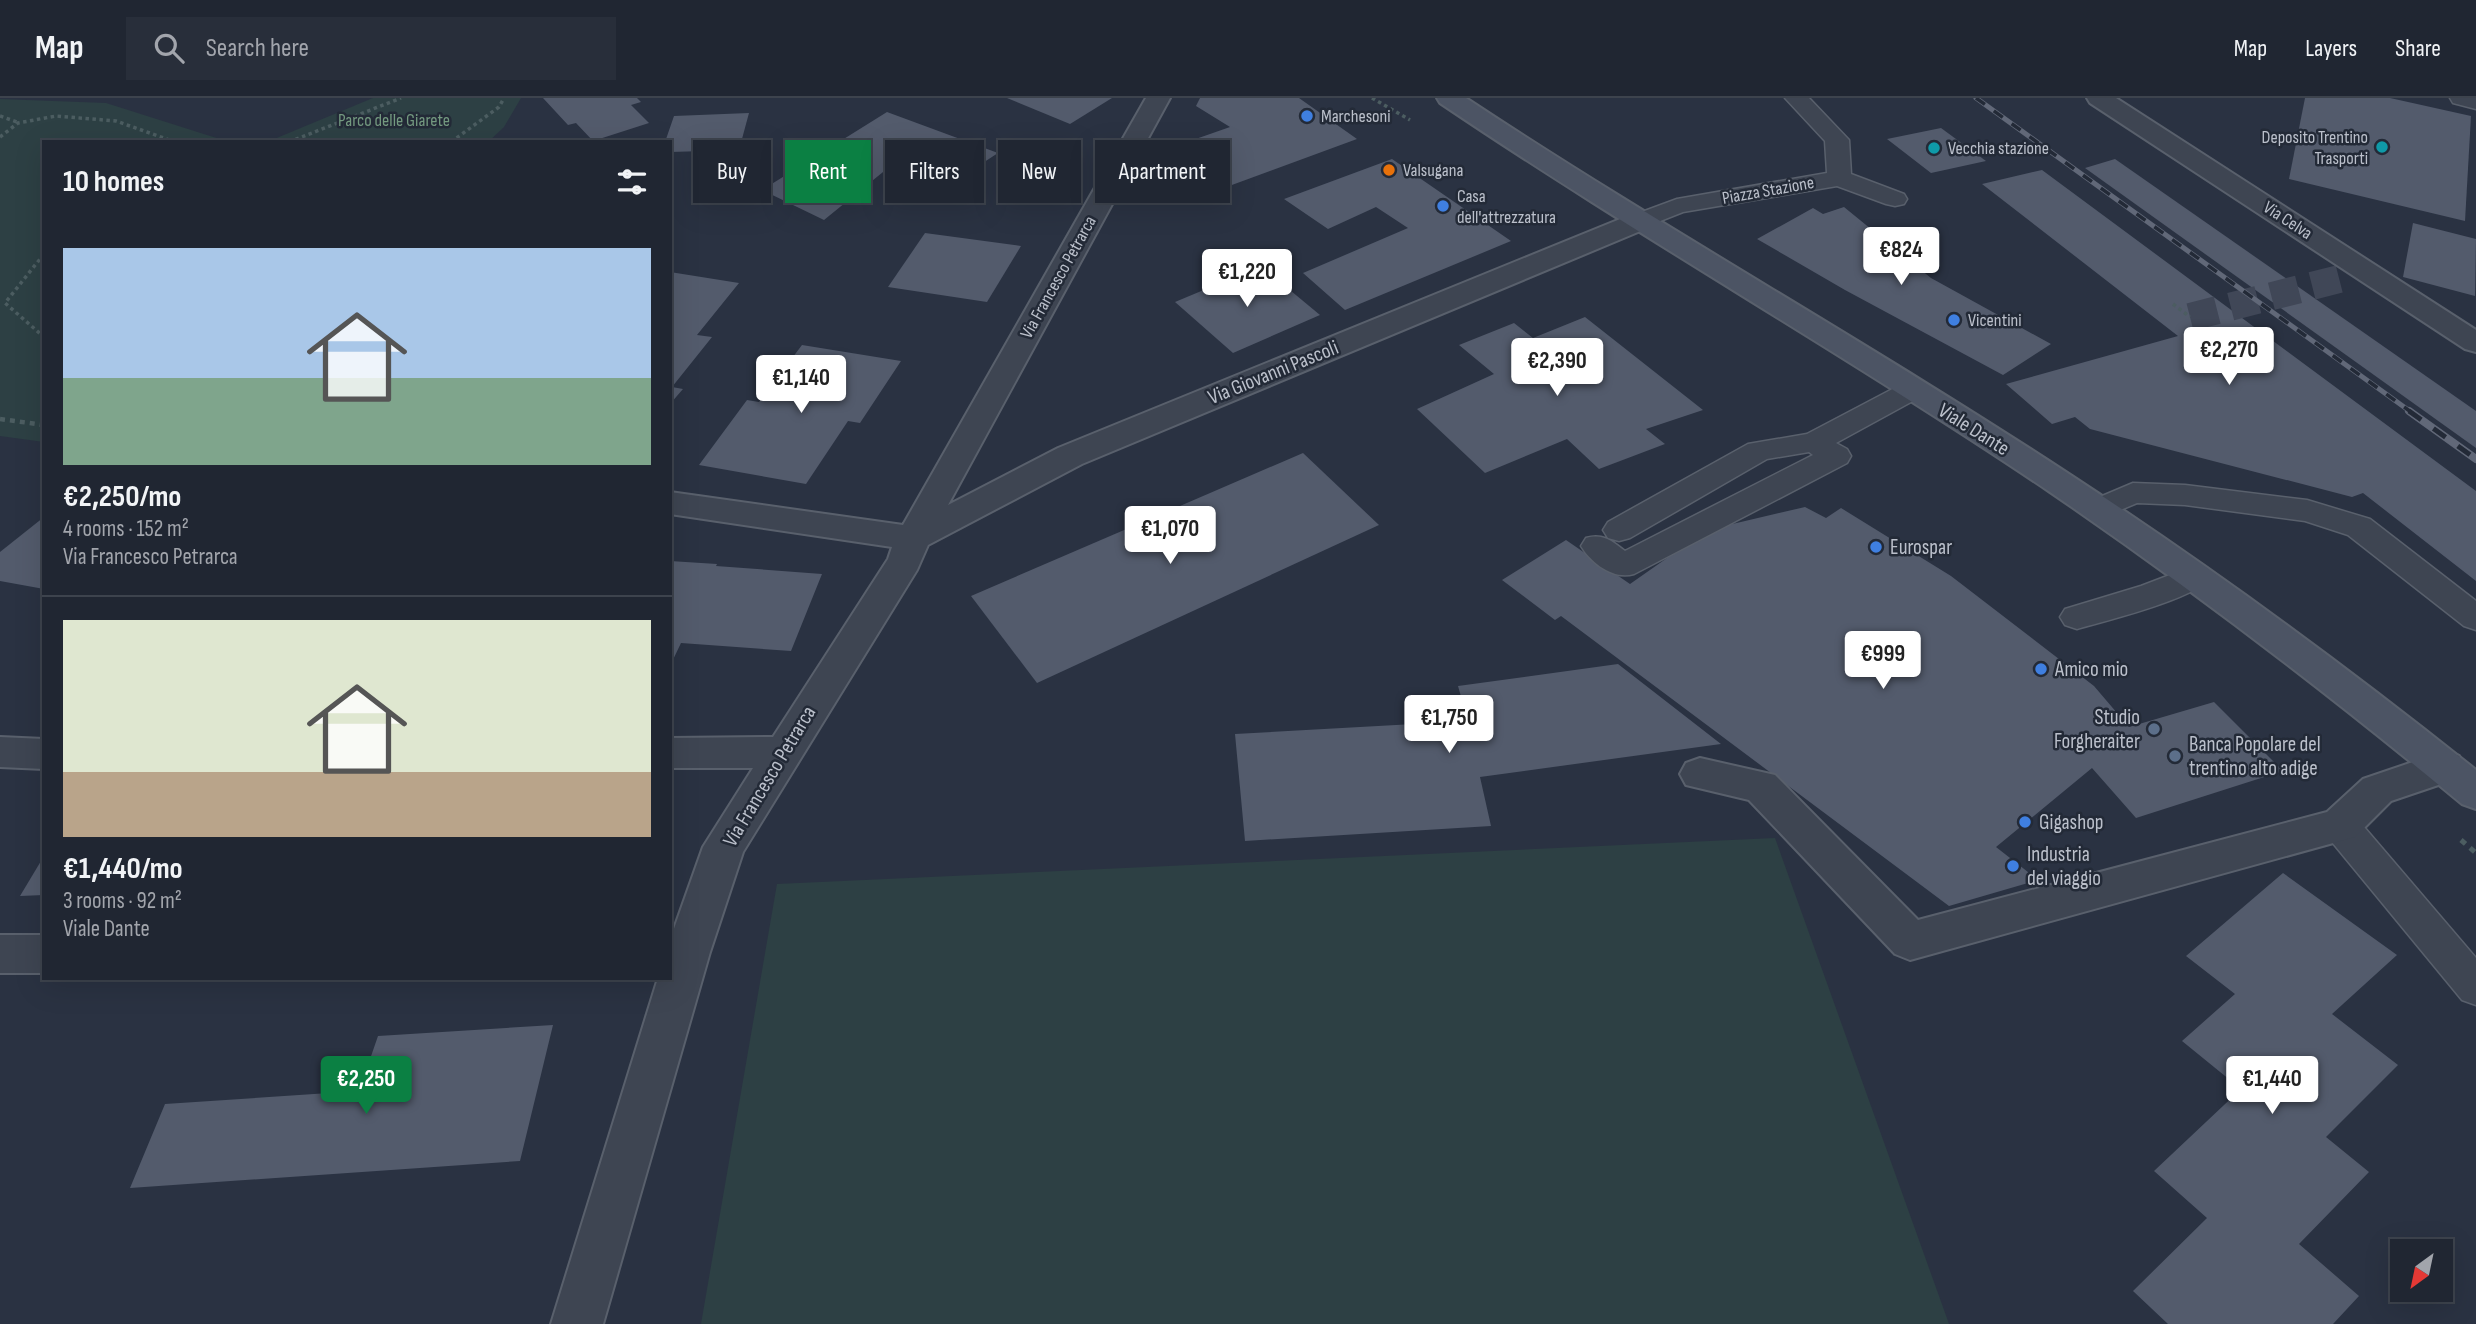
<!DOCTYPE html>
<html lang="en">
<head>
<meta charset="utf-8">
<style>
	body { margin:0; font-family:"Sofia Sans Condensed",sans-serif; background:#282e3a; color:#f1f3f6; height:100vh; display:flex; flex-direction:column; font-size:26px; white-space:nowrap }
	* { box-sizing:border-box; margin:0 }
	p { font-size:23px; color:#a2a5ac }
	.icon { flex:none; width:38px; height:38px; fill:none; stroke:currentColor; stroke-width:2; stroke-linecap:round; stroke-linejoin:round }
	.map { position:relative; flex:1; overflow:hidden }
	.sheet { position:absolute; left:42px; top:42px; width:630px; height:840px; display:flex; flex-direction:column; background:#202632; border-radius:0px; box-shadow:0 7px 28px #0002,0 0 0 2px #3d434d }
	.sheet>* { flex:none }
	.banner { position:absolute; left:693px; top:42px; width:665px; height:63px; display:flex; gap:14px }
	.needle { width:46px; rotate:213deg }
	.fabs { position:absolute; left:2390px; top:1141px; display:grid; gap:14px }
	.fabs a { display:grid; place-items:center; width:63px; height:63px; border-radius:0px; background:#202632; box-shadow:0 7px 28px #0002,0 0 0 2px #3d434d; font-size:35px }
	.price { position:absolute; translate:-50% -60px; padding:0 16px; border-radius:7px; background:#fff; color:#222; font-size:23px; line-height:46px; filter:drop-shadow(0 2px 4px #0008) }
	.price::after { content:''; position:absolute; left:50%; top:42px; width:21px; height:16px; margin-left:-10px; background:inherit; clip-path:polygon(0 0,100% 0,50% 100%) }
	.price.selected { background:#0b8043; color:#fff }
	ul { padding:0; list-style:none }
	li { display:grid; align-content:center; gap:14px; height:371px; padding:0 21px }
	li+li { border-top:2px solid #3d434d }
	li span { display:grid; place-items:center; height:217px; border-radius:0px; color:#555 }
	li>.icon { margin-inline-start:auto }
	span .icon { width:126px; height:126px; fill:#fffc; stroke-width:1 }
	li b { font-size:30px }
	h2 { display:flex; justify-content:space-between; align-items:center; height:84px; padding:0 21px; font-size:30px }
	.tag { padding:0 24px; border-radius:0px; background:#202632; box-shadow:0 7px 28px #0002,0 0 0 2px #3d434d; font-size:24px; line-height:63px }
	.tag.selected { background:#0b8043; color:#fff }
	header { display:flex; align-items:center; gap:42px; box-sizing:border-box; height:98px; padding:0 35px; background:#202632; border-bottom:2px solid #3d434d }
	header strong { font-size:33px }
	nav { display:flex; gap:38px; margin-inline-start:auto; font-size:24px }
	.search { width:490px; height:63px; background:#282e3a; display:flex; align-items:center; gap:18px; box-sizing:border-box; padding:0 24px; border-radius:0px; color:#a2a5ac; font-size:26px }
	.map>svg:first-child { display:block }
	.green { fill:#2d4044 }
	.building { fill:#535b6c }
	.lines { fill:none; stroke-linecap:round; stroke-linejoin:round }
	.street-tunnel { stroke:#404757; stroke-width:28; stroke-dasharray:28 14; stroke-linecap:butt }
	.lane-casing { stroke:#59606c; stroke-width:3 }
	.street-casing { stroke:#59606c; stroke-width:4 }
	.secondary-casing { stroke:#59606c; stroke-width:4 }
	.path-far2 { stroke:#4c5d61; stroke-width:3.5; stroke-dasharray:3.5 3.5; stroke-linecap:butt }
	.path-far1 { stroke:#4c5d61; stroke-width:4.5; stroke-dasharray:5 5; stroke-linecap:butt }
	.path { stroke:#4c5d61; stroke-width:5; stroke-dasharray:6 6; stroke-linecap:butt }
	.lane { fill:#3e4552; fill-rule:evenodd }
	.street { fill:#3e4552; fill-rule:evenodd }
	.secondary { fill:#4c5464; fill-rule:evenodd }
	.rail-far1-casing { stroke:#616878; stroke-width:5 }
	.rail-casing { stroke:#616878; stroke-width:8 }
	.rail-far1 { stroke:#232a37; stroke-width:3.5; stroke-dasharray:11; stroke-linecap:butt }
	.rail { stroke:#232a37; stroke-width:5; stroke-dasharray:15; stroke-linecap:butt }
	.shop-dot { fill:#3f7fe0; stroke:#232a37; stroke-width:2.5 }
	.culture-dot { fill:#0f9aa8; stroke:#232a37; stroke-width:2.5 }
	.food-dot { fill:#e8710a; stroke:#232a37; stroke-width:2.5 }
	.service-dot { fill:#5c6f8a; stroke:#232a37; stroke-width:2.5 }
	.labels { text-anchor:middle; stroke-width:5; stroke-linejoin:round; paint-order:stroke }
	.far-poi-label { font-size:18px; fill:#bbc0cb; stroke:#232a37; text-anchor:start }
	.far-park-label { font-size:18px; fill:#749a80; stroke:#232a37 }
	.far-street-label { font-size:18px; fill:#bbc0cb; stroke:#232a37 }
	.street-label { font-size:21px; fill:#bbc0cb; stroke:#232a37 }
	.poi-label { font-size:21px; fill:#bbc0cb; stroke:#232a37; text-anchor:start }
</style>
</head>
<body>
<header>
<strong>Map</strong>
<div class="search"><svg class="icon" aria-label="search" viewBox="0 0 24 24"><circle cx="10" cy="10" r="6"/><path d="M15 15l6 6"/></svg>Search here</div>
<nav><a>Map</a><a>Layers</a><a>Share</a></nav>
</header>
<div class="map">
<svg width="2476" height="1226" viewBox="0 0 2476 1226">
	<rect width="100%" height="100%" fill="#2a3242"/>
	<g class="green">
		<polygon points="373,0 521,0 504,29 488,44 267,44"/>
		<polygon points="0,1 106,5 229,44 44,44 44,344 0,338"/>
		<polygon points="1775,740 1949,1226 701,1226 777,786"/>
	</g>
	<g class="building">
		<polygon points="543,0 637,0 641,4 631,7 649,25 593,43 576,25 568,27"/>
		<polygon points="1007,0 1112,0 1070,26"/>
		<polygon points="1200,0 1299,0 1357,41 1221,91 1170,50 1230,29 1196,8"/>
		<polygon points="2305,0 2390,0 2471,18 2465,123 2289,81"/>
		<polygon points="887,14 998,55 966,76 899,61 824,122 762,92"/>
		<polygon points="749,15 739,52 670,54 670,44 665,44 674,18"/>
		<polygon points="1941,30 1986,63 1931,75 1887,41"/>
		<polygon points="1392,61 1511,143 1345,212 1303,175 1408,130 1376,109 1328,131 1284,101"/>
		<polygon points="2115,61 2476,313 2476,350 2085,70"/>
		<polygon points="2042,72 2476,393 2476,483 2363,395 2352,399 2090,331 2075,319 2052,326 2006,286 2178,238 1982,86"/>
		<polygon points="1844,109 1931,180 2051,246 2003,277 1845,192 1757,141 1813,110 1823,116"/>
		<polygon points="2413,125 2476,141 2475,198 2403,179"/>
		<polygon points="925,135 1021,148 987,204 888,189"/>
		<polygon points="1261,168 1320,217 1233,255 1175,204"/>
		<polygon points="670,174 739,185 697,237 712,239 672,289 683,291 670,306"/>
		<polygon points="1585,219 1703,312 1646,331 1665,346 1599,371 1567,341 1485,375 1417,311 1494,276 1459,247 1514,225 1533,240"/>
		<polygon points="802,247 901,263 860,325 848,323 806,386 699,367 747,302 759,304"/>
		<polygon points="1303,355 1379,427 1037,585 971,498"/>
		<polygon points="1805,409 1826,420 1841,410 1951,478 2094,588 2129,629 2214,604 2283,673 2136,720 2092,670 1996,749 2038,782 1949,808 1561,518 1555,522 1502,482 1566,442 1630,486 1707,432"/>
		<polygon points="44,419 44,491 0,483 0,454"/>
		<polygon points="670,463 717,466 716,468 822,476 791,553 681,545 670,568"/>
		<polygon points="1618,566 1721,646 1480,679 1491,728 1245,743 1235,636 1468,623 1458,588"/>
		<polygon points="44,758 44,797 20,798"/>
		<polygon points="2283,775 2397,857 2332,916 2398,967 2326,1039 2369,1074 2299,1146 2359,1198 2333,1226 2168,1226 2133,1193 2207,1120 2154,1073 2241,991 2182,943 2235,896 2186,858"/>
		<polygon points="553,927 520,1063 130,1090 165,1006 359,993 378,938"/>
	</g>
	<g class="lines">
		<polyline class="street-tunnel" points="2190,219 2343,180"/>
		<g class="lane-casing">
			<g id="lane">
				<polygon points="1785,0 1809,0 1849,42 1851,76 1904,96 1907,101 1904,106 1895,108 1886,106 1837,88 1683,114 1640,131 1631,128 1627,123 1631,118 1677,101 1827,75 1825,43"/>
				<polygon points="2450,0 2476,0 2476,11 2453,5"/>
				<path d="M1912 283 1922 286 1926 292 1922 298 1836 345 1847 351 1851 358 1847 365 1634 476C1614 482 1592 466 1581 448L1586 440C1603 435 1612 443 1625 453L1813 357 1809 354 1767 361 1630 440 1619 443 1608 440 1603 432 1608 424 1748 346 1807 336 1902 286Z"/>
				<polygon points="2133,385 2185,387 2307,402 2370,421 2476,503 2476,532 2464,528 2348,437 2305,423 2185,407 2137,405 2099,421 2088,418 2084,411 2088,404"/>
				<path d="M2196 467 2207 470 2212 478C2199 500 2105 523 2077 531L2065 527 2060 519 2065 511 2141 488Z"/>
				<polygon points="2340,712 2353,716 2476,860 2476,907 2462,902 2327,738 2321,727 2327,716"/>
			</g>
		</g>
		<g class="street-casing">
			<g id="street">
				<polygon points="1146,0 1170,0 948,407 1058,350 1630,117 1640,115 1650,117 1654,123 1650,129 1082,366 928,447 917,472 743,754 710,854 603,1226 551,1226 658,880 670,880 670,842 703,749 753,670 670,670 670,640 773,639 888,461 892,449 670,416 670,394 903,427"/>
				<polygon points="2087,0 2116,0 2476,232 2476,254 2465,251 2090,5"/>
				<polygon points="0,639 44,641 44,671 0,669"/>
				<polygon points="2445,653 2459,658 2465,669 2459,680 2391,703 2355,739 1910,862 1895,856 1749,702 1686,687 1680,676 1686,665 1700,660 1775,677 1918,822 2327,714 2363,681"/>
				<rect x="0" y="837" width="44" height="38"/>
			</g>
		</g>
		<g class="secondary-casing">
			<path id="secondary" d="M1437 0H1466C1664 131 1873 247 2072 378 2211 469 2346 568 2476 672V711L2462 706C2329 596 2192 491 2050 394 1850 259 1640 140 1440 5Z"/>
		</g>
		<g class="path-far2">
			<polyline points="1372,0 1410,22"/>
			<polyline points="0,18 17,24"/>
			<polyline points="0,39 18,25 56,18 116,23 175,44"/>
			<polyline points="289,44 401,0"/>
			<polyline points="451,44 499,9 504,0"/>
			<polyline points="44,156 5,205 44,239"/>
			<polyline points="2173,206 2190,219"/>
		</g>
		<polyline class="path-far1" points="0,321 44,327"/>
		<polyline class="path" points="2461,742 2476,755"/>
		<use href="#lane" class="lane"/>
		<use href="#street" class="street"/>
		<use href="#secondary" class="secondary"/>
		<g class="rail-far1-casing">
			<polyline id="rail-far1" points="1976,0 2411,314"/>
		</g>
		<g class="rail-casing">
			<polyline id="rail" points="2409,313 2476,361"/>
		</g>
		<use href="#rail-far1" class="rail-far1"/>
		<use href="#rail" class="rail"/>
	</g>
	<g class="shop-dot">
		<circle cx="1307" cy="18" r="7"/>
		<circle cx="1443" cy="108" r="7"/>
		<circle cx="1954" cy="222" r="7"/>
		<circle cx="1876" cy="449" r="7"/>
		<circle cx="2041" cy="571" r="7"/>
		<circle cx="2025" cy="724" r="7"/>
		<circle cx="2013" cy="768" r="7"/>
	</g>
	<g class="culture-dot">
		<circle cx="2382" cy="49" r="7"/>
		<circle cx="1934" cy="50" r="7"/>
	</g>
	<circle class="food-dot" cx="1389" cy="72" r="7"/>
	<g class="service-dot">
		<circle cx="2154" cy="631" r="7"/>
		<circle cx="2175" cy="658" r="7"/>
	</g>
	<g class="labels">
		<g class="far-poi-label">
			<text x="1321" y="24">Marchesoni</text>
			<text x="2368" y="45" text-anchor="end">Deposito Trentino<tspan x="2368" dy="21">Trasporti</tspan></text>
			<text x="1948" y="56">Vecchia stazione</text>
			<text x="1403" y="78">Valsugana</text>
			<text x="1457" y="104">Casa<tspan x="1457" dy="21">dell'attrezzatura</tspan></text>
			<text x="1968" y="228">Vicentini</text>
		</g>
		<g class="far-park-label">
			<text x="394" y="28">Parco delle Giarete</text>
		</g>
		<g class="far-street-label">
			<text transform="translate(1768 92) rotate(-10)" y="6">Piazza Stazione</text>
			<text transform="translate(2288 122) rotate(33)" y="6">Via Celva</text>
			<text transform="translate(1058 179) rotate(-61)" y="6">Via Francesco Petrarca</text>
		</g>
		<g class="street-label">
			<text transform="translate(1273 274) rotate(-22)" y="7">Via Giovanni Pascoli</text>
			<text transform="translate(1974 331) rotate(32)" y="7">Viale Dante</text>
			<text transform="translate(769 678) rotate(-59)" y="7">Via Francesco Petrarca</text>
		</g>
		<g class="poi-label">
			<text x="1890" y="456">Eurospar</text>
			<text x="2055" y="578">Amico mio</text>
			<text x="2140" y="626" text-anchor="end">Studio<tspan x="2140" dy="24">Forgheraiter</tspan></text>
			<text x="2189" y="653">Banca Popolare del<tspan x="2189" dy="24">trentino alto adige</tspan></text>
			<text x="2039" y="731">Gigashop</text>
			<text x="2027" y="763">Industria<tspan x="2027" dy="24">del viaggio</tspan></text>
		</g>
	</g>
</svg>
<div class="fabs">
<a><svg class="needle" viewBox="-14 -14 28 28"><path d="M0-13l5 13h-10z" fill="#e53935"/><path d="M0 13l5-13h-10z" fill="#a2a5ac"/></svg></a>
</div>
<b class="price" style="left:1901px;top:189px">€824</b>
<b class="price" style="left:1247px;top:211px">€1,220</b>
<b class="price" style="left:2229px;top:289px">€2,270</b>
<b class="price" style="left:1557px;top:300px">€2,390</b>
<b class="price" style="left:801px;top:317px">€1,140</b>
<b class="price" style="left:1170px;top:468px">€1,070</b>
<b class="price" style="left:1883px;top:593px">€999</b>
<b class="price" style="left:1449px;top:657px">€1,750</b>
<b class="price selected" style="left:366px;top:1018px">€2,250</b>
<b class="price" style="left:2272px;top:1018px">€1,440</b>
<div class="banner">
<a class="tag">Buy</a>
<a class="tag selected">Rent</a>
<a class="tag">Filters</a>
<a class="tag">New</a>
<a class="tag">Apartment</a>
</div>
<section class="sheet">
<h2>10 homes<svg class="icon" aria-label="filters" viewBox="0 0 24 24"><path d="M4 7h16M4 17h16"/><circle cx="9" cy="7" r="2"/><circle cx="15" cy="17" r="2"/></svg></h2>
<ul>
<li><span style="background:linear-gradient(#a9c7e8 60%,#7fa58c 0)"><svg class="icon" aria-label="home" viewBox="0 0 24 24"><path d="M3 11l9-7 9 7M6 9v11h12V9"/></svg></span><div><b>€2,250/mo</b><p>4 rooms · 152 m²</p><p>Via Francesco Petrarca</p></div></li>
<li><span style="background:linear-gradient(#dfe7d0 70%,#b9a48a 0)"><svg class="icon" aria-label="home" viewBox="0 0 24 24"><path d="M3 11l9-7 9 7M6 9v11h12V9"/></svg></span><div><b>€1,440/mo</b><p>3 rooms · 92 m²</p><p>Viale Dante</p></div></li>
</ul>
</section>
</div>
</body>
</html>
